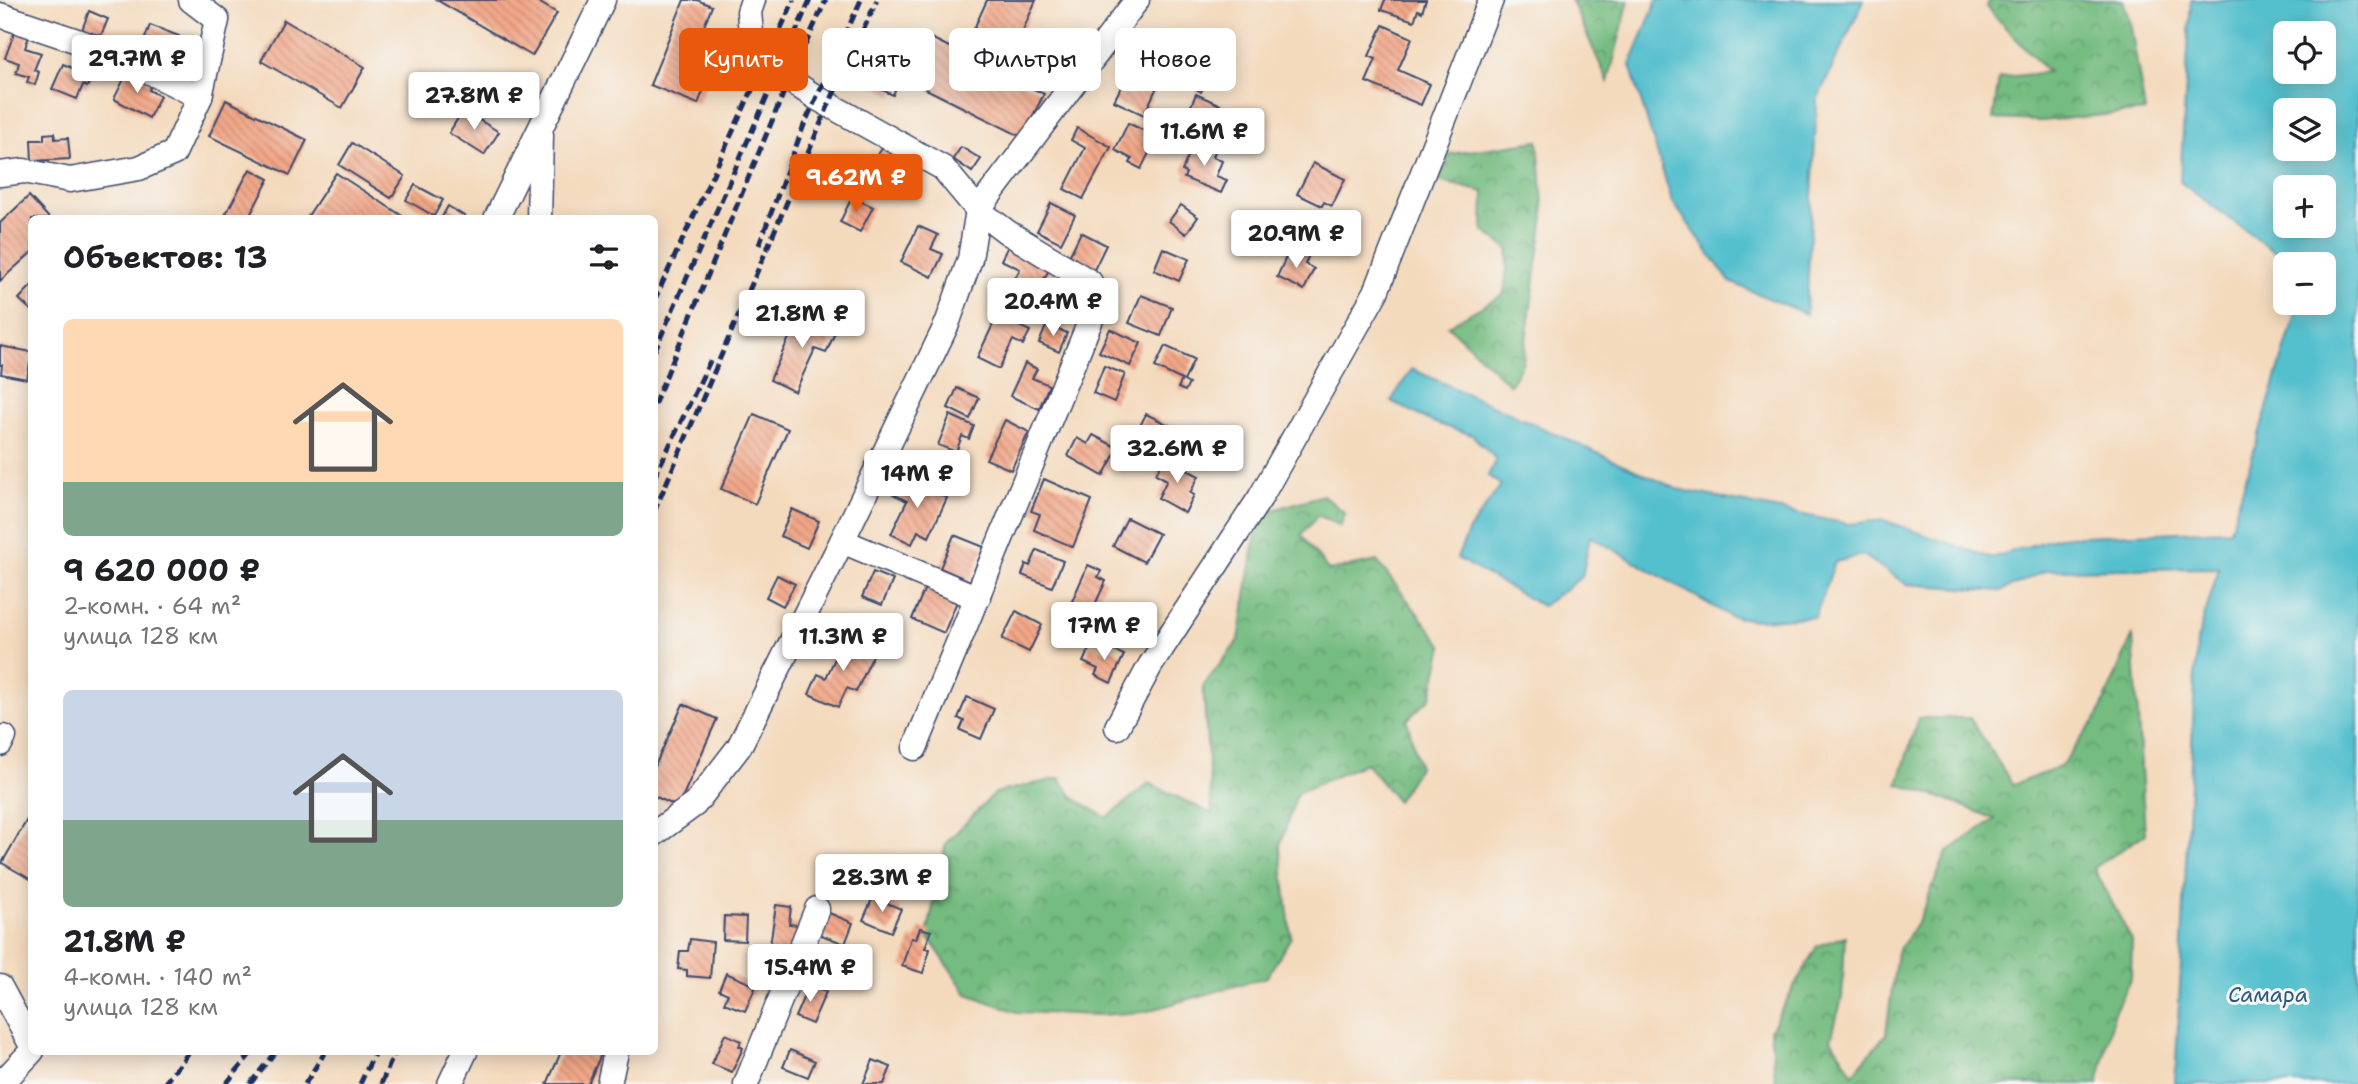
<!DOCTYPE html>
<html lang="ru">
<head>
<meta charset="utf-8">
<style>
	body { margin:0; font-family:"Shantell Sans",sans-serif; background:#f6f6f6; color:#202124; height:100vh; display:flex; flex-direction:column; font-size:26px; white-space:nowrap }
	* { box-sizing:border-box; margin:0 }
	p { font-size:23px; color:#757577 }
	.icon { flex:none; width:38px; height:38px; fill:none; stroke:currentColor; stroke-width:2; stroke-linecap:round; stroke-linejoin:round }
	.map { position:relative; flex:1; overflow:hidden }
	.side { position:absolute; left:28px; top:215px; width:630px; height:840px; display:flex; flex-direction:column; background:#fff; border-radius:10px; box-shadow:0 4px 18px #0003 }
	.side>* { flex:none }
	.top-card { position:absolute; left:679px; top:28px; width:665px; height:63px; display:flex; gap:14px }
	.controls { position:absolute; left:2273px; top:21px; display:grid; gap:14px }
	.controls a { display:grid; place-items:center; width:63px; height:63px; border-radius:10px; background:#fff; box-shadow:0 4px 18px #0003; font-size:35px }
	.price { position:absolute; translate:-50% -60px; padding:0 16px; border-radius:7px; background:#fff; color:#222; font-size:23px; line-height:46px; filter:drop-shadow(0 2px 4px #0008) }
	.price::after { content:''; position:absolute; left:50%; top:42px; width:21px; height:16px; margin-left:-10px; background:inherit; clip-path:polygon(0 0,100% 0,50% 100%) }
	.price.active { background:#ea580c; color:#fff }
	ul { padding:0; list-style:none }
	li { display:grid; align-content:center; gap:14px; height:371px; padding:0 35px }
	li span { display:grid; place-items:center; height:217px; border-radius:10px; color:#555 }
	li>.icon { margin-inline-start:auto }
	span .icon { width:126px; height:126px; fill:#fffc; stroke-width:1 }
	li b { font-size:30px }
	h2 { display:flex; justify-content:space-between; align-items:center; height:84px; padding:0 35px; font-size:30px }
	.pill { padding:0 24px; border-radius:10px; background:#fff; box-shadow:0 4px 18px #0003; font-size:24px; line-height:63px }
	.pill.active { background:#ea580c; color:#fff }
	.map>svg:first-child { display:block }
	.forest { fill:url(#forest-crowns); stroke:#48766f; stroke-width:2 }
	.water { fill:#54c0cd; stroke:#387896; stroke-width:2; fill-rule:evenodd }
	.building { fill:url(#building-back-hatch) }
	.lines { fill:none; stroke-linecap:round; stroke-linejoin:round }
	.minor-casing { stroke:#3c496c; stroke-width:27 }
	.minor { stroke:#fff; stroke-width:24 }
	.rail { stroke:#1b2f5e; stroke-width:5; stroke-dasharray:10 5; stroke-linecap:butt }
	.labels { text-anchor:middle; stroke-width:6; stroke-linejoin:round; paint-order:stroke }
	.water-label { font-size:21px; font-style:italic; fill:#2c5a7f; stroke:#f6f6f2 }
</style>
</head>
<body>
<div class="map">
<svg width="2358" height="1084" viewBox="0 0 2358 1084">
	<defs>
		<pattern id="forest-crowns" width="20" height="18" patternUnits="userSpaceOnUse" patternTransform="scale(1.75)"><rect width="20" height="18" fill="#74bc80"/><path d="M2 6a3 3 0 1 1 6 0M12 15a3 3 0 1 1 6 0" fill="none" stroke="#5e996c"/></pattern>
		<pattern id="building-back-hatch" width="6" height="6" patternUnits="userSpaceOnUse" patternTransform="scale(1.75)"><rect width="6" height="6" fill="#f3a889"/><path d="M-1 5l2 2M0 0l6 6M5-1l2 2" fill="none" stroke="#c48973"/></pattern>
	</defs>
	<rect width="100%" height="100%" fill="#f6f6f2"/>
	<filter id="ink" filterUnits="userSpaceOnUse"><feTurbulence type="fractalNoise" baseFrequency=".0143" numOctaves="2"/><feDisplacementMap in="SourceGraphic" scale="14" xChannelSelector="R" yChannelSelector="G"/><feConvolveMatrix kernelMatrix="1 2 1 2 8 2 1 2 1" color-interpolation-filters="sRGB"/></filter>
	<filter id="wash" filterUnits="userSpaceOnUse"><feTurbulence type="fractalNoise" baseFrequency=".00686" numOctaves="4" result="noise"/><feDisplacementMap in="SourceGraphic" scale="28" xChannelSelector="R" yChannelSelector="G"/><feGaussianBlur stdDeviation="1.57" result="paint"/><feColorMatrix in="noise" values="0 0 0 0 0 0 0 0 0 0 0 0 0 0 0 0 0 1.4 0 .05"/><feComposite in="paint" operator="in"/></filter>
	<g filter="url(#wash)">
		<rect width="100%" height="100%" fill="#f4dabd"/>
		<g class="forest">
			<polygon points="1570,0 1629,0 1608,82 1572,1"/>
			<polygon points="1991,0 2123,0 2130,22 2145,111 2041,121 1993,119 1999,78 2048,72 1986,7"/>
			<polygon points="1538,141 1544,217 1523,361 1510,385 1448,326 1504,294 1509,250 1483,230 1484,192 1439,181 1450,154"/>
			<polygon points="1323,495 1345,513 1340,526 1318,515 1301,535 1329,571 1377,561 1443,646 1431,697 1407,720 1419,767 1397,801 1366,763 1297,793 1280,846 1291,937 1267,977 1144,1012 1099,1015 1017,1012 967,994 927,935 946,843 995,793 1059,778 1074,798 1107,818 1149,783 1212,814 1203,686 1239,640 1259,514"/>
			<polygon points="2133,635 2145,834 2094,868 2132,941 2131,978 2114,1012 2098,1084 1776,1084 1770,1030 1817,946 1845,936 1842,998 1831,1039 1853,1074 1886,1034 1897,952 1918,922 1947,852 1995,819 1951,801 1898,784 1918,718 1970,718 2013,785 2060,767 2098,716"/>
		</g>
		<g class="water">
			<polygon points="1657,0 1864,0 1817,100 1806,314 1730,282 1672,201 1630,65"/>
			<path d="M2191 0H2358V1084H2175L2197 641 2219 568 2048 570 2001 591 1906 584 1863 555 1835 562 1815 617 1755 620 1730 616 1590 536 1582 577 1542 606 1457 558 1469 530 1501 485 1488 476 1496 459 1472 435 1432 422 1391 401 1412 369 1677 489 1848 524 1883 520 1991 558 2058 537 2230 530 2299 303H2324V264H2291L2180 182ZM2286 33H2324V72H2286ZM2286 110H2324V149H2286ZM2286 187H2324V226H2286Z"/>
		</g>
		<g id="blocks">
			<g class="building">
				<polygon points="437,0 535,0 557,13 532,56"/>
				<polygon points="684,0 697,0 712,6 695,49 716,58 698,104 650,85"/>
				<polygon points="987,0 1036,0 1015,49 973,31"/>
				<polygon points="1385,0 1426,0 1422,12 1418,10 1414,21 1381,10"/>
				<polygon points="89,11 108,19 100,38 82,30"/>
				<polygon points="284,20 365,67 342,108 261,61"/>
				<polygon points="150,25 179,36 168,65 139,54"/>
				<polygon points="1383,25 1412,38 1398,70 1430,84 1421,105 1366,82 1376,59 1369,56"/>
				<polygon points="15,31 29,36 25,48 41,53 34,70 39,72 35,85 27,82 29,77 16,73 19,63 5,58"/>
				<polygon points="923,34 1044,94 1022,137 902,77"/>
				<polygon points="1190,52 1215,67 1201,92 1180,80 1185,71 1177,67 1183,56 1187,58"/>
				<polygon points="63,64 92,77 87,87 83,85 77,99 52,89"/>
				<polygon points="879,67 901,77 893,95 871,85"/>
				<polygon points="128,71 152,84 149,90 160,96 149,118 114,99"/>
				<polygon points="1128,73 1157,87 1144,115 1114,101"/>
				<polygon points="1196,94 1229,109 1220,131 1225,134 1220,146 1181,129"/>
				<polygon points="226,100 307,140 290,175 209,136"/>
				<polygon points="463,110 499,132 484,155 449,133"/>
				<polygon points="1128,123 1157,137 1141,169 1130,163 1132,159 1115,150"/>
				<polygon points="1077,128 1111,147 1083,199 1064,189 1085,148 1071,140"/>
				<polygon points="55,133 55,139 68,138 70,159 32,161 31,140 44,140 44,134"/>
				<polygon points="352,143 405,176 391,198 339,165"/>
				<polygon points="1193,143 1209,149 1210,146 1216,148 1213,157 1222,161 1216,176 1227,180 1221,193 1184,178 1186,173 1182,171"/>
				<polygon points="884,146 901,157 891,173 873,161"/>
				<polygon points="961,147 981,159 972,172 953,159"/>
				<polygon points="1313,163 1345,179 1332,206 1324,202 1322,206 1297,194"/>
				<polygon points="250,169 269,179 248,219 223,219"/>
				<polygon points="336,173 407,219 306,219"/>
				<polygon points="415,185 443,200 434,216 406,200"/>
				<polygon points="29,196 50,219 32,219 32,252 0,281 0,223"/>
				<polygon points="852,197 873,207 860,232 840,222"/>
				<polygon points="1051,203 1075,215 1061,243 1037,231"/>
				<polygon points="1181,205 1198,217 1186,234 1169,221"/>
				<polygon points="448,206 469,219 441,219"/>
				<polygon points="918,226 938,235 931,249 943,254 932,277 901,262"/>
				<polygon points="1081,232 1106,245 1092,274 1067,261"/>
				<polygon points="1008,246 1050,268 1026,313 994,296 1002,281 1011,286 1020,269 1001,260"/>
				<polygon points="1163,248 1189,259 1179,281 1154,270"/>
				<polygon points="1297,249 1309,255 1305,264 1314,269 1304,290 1277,277 1287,255 1293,257"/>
				<polygon points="1063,276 1082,285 1074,302 1056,293"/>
				<polygon points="32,285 32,311 19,299"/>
				<polygon points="1141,295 1172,307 1161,336 1129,323"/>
				<polygon points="801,311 837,328 826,353 815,349 795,392 770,380"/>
				<polygon points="997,316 1030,331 1023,345 1013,340 999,369 977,358"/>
				<polygon points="1047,324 1067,333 1059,352 1039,343"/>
				<polygon points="1110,329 1141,343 1130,366 1099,352"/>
				<polygon points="0,346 32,352 27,379 1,374 2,365 0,365"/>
				<polygon points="1165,346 1194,359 1184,381 1189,384 1185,391 1178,388 1182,380 1155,367"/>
				<polygon points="1025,363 1037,369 1032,378 1049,385 1039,409 1010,396"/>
				<polygon points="1104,366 1125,374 1114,402 1093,393"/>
				<polygon points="957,388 979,398 970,419 948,408"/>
				<polygon points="754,414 788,429 755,504 721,489"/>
				<polygon points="1146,414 1173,427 1164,445 1174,450 1170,458 1133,440"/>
				<polygon points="950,415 974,426 969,439 962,436 956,452 938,445"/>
				<polygon points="1005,420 1029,432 1011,470 986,459"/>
				<polygon points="1093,435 1118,448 1103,476 1068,456 1077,438 1088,444"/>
				<polygon points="1164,458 1199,476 1190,493 1194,495 1185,513 1158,498 1167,480 1156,474"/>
				<polygon points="902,476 947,498 929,537 918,531 912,544 891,534 907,501 893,494"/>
				<polygon points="1044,479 1092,500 1073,547 1034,530 1040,514 1031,511"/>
				<polygon points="792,509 819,521 807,548 780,536"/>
				<polygon points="1127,518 1159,534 1144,562 1113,546"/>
				<polygon points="954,535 984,547 970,581 940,568"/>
				<polygon points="1037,550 1063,561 1052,587 1022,575 1026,564 1030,566"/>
				<polygon points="1088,565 1101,571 1098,577 1106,581 1092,611 1072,601"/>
				<polygon points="873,572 893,580 882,605 862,597"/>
				<polygon points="777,575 795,584 783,606 766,597"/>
				<polygon points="926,585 958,599 944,633 912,619"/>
				<polygon points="1016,611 1042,625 1029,652 1002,639"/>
				<polygon points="845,637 875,651 856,692 847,688 838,707 809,694 818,674 826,678"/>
				<polygon points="1091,645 1104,651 1106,647 1124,655 1111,683 1095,675 1098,669 1083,662"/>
				<polygon points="967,697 994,709 981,739 960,730 964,721 958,718"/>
				<polygon points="683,704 717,719 678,807 654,796 654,768"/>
				<polygon points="32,811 32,880 2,863"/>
				<polygon points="873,897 901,909 891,932 863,920"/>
				<polygon points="776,905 791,907 789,924 797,925 793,955 769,952"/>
				<polygon points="822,910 853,923 845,944 813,932"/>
				<polygon points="724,916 746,917 745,941 723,940"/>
				<polygon points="920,928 931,931 925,948 930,949 923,973 902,966 911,938 916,939"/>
				<polygon points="690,939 713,942 710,978 687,976 687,970 678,969 680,951 688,951"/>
				<polygon points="726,973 756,986 745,1011 724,1003 728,994 719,990"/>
				<polygon points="809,984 826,992 812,1024 795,1017"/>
				<polygon points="725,1034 741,1041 739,1046 743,1048 732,1072 712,1064"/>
				<polygon points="790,1050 815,1061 808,1077 783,1067"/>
				<polygon points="561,1052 602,1052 588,1084 547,1084"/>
				<polygon points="873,1060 891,1067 884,1084 863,1084"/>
			</g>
		</g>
	</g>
	<g filter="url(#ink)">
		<use href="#blocks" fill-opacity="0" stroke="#3c496c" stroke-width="2"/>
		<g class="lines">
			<g class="minor-casing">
				<g id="minor">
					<polyline points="753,0 749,12 751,33 757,49 777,72 817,98 943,168 978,210 1007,232 1090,282 1096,296 1094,312 915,748"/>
					<polyline points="0,15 110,52 200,97"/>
					<polyline points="0,174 24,171 70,180 139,168 174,153 200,97 217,20 191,0"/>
					<polyline points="496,219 603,0"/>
					<polyline points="539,219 541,135"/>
					<polyline points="842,541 978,598"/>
					<polyline points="1117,727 1150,666 1260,498 1376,292 1491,0"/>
					<polyline points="0,744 4,737"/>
					<polyline points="654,834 695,804 739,747 842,541 947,324 970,259 978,210 1137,0"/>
					<polyline points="0,987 32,1046"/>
					<polyline points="1,1084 32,1051"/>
					<polyline points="450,1084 465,1052"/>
					<polyline points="609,1084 616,1052"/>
					<polyline points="746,1084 817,909"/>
				</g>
			</g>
			<use href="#minor" class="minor"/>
			<g class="rail">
				<polyline points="759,245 804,125 861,0"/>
				<polyline points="654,301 794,0"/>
				<polyline points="654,352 810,0"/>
				<polyline points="654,405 789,80 826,0"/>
				<polyline points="654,478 710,361"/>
				<polyline points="654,512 829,104 877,0"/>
				<polyline points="164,1084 189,1052"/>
				<polyline points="226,1084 252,1052"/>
				<polyline points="250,1084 275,1052"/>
				<polyline points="305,1084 325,1052"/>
				<polyline points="360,1084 375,1052"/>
				<polyline points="381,1084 395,1052"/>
			</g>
		</g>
	</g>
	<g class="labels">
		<g class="water-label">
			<text x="2268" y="1002">Самара</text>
		</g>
	</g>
</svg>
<div class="controls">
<a><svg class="icon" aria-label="locate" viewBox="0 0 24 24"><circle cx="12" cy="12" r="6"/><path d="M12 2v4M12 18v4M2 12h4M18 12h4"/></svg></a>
<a><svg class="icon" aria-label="layers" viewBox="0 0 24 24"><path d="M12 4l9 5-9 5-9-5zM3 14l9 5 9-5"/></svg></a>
<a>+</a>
<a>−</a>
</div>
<b class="price" style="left:137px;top:95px">29.7M ₽</b>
<b class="price" style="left:474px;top:132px">27.8M ₽</b>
<b class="price" style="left:1204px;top:168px">11.6M ₽</b>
<b class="price active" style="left:856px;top:214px">9.62M ₽</b>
<b class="price" style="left:1296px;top:270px">20.9M ₽</b>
<b class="price" style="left:1053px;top:338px">20.4M ₽</b>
<b class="price" style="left:802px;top:350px">21.8M ₽</b>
<b class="price" style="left:1177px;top:485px">32.6M ₽</b>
<b class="price" style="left:917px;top:510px">14M ₽</b>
<b class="price" style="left:1104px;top:662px">17M ₽</b>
<b class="price" style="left:843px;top:673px">11.3M ₽</b>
<b class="price" style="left:882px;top:914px">28.3M ₽</b>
<b class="price" style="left:810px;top:1004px">15.4M ₽</b>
<div class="top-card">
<a class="pill active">Купить</a>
<a class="pill">Снять</a>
<a class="pill">Фильтры</a>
<a class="pill">Новое</a>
</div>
<section class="side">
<h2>Объектов: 13<svg class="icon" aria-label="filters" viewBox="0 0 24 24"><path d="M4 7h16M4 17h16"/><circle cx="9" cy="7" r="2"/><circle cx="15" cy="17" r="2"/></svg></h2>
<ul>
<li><span style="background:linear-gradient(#ffd9b3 75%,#7fa58c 0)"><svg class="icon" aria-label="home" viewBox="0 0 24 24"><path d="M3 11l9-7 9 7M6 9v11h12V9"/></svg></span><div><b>9 620 000 ₽</b><p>2-комн. · 64 m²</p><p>улица 128 км</p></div></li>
<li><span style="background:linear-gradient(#c9d6e8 60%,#7fa58c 0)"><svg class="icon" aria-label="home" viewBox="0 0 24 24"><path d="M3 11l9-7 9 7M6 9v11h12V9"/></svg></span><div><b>21.8M ₽</b><p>4-комн. · 140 m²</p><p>улица 128 км</p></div></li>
</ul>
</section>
</div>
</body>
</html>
